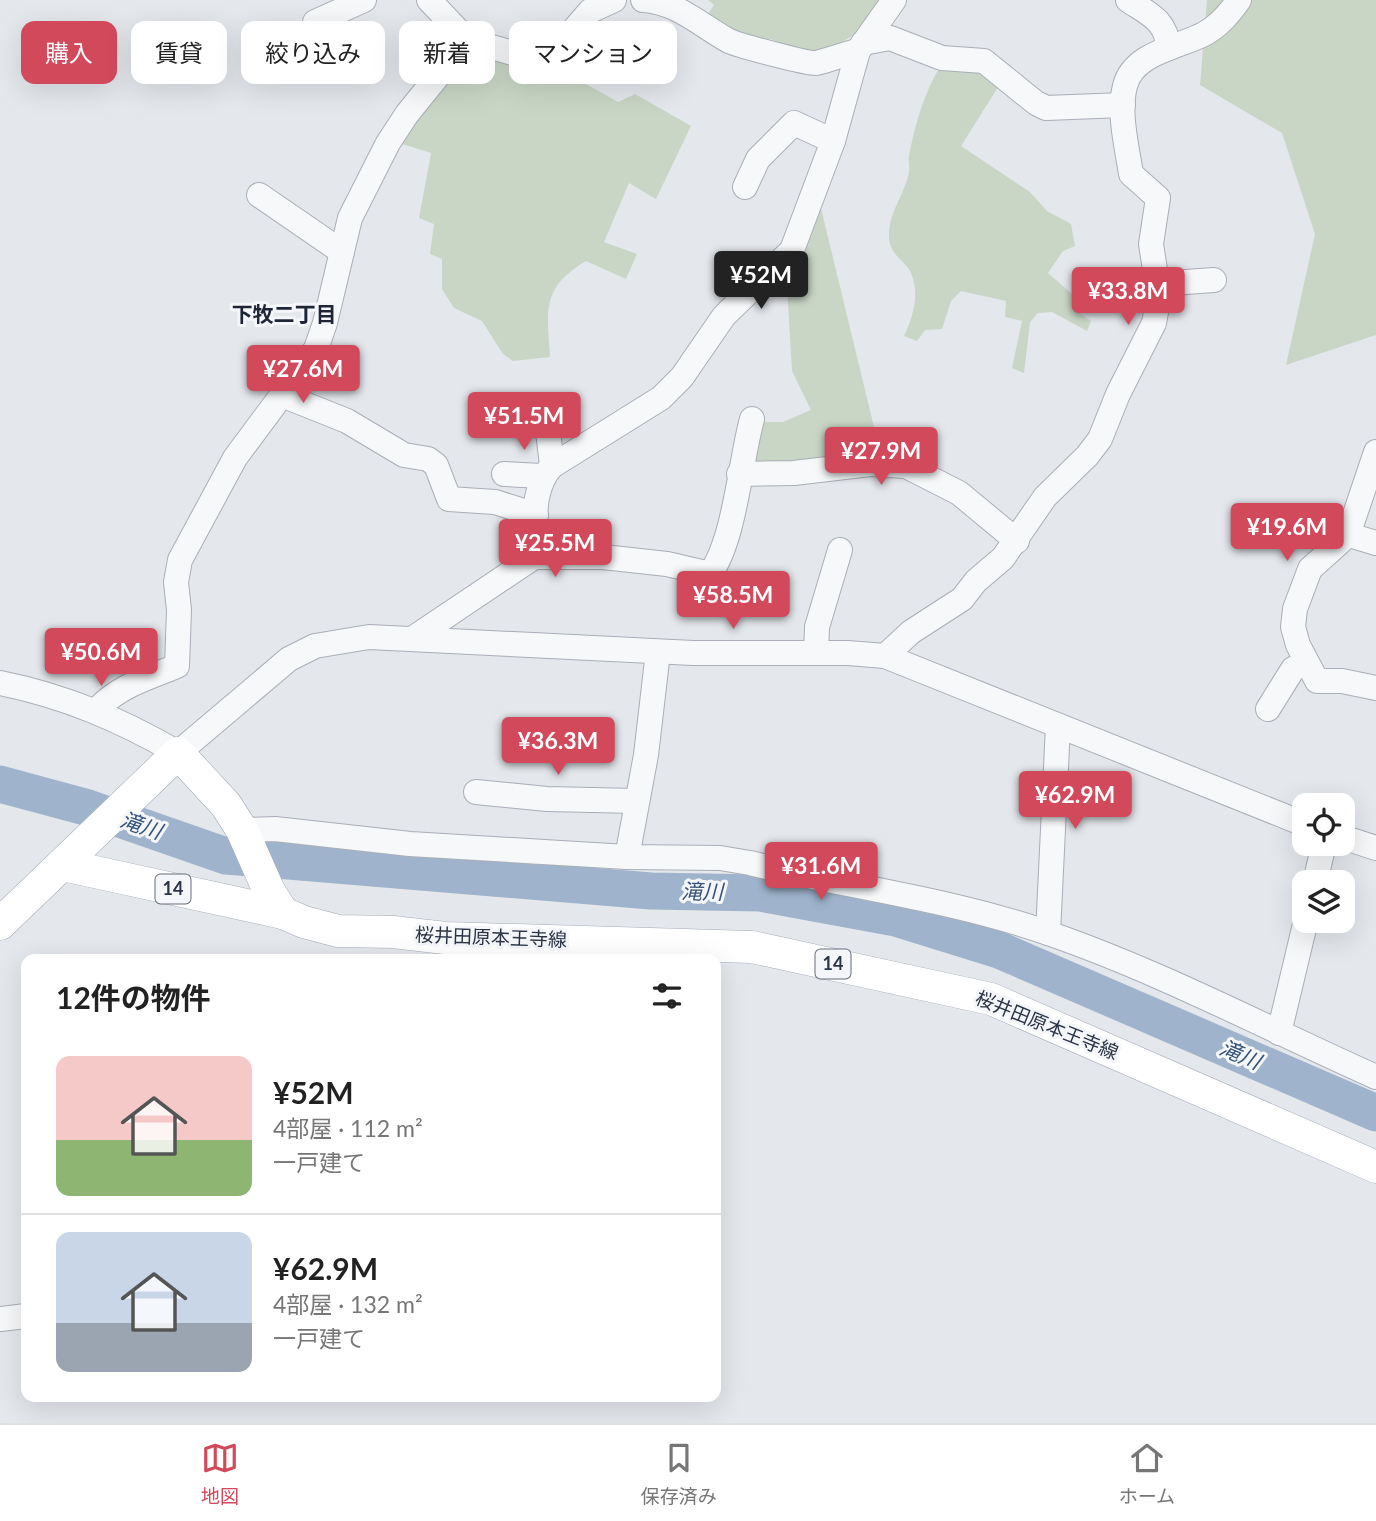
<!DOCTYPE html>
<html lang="ja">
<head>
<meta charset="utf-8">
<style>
	body { margin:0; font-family:Lato,"Noto Sans JP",sans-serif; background:#f2f2f2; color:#222; height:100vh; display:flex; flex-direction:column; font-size:26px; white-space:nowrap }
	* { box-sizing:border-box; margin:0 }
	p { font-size:23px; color:#767676 }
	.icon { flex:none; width:38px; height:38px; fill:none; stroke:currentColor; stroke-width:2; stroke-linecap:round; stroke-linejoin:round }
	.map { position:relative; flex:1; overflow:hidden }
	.side { position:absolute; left:21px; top:954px; width:700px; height:448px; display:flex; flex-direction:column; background:#fff; border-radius:14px; box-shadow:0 7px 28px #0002 }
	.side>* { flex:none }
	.hud { position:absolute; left:21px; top:21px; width:700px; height:63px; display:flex; gap:14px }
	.tools { position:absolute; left:1292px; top:793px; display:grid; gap:14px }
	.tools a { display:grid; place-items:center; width:63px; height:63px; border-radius:14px; background:#fff; box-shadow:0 7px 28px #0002; font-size:35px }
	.price { position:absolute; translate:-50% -60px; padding:0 16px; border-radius:7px; background:#d1495b; color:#fff; font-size:23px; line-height:46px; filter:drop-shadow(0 2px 4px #0008) }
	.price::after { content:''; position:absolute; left:50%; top:42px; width:21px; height:16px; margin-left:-10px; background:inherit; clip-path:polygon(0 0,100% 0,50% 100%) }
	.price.current { background:#222; color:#fff }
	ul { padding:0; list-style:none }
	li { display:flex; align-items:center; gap:21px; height:175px; padding:0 35px }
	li+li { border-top:2px solid #e0e0e0 }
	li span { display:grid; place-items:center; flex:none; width:196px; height:140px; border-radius:14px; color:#555 }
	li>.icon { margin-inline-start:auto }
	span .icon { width:84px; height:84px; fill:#fffc; stroke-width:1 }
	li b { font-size:30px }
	h2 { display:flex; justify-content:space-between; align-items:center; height:84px; padding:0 35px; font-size:30px }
	.tag { padding:0 24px; border-radius:14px; background:#fff; box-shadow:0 7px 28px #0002; font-size:24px; line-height:63px }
	.tag.current { background:#d1495b; color:#fff }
	.menu { display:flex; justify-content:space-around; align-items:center; height:98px; border-top:2px solid #e0e0e0; background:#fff; font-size:19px; color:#767676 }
	.menu a { display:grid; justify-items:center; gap:4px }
	.menu .current { color:#d1495b }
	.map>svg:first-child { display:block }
	.green { fill:#c9d6c5 }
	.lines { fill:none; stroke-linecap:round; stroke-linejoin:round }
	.river { stroke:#9fb4cc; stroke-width:37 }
	.minor-casing { stroke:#a9aeb7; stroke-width:26 }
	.major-casing { stroke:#a3abb8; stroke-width:33 }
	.minor { stroke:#f7f8fa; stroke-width:24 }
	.major { stroke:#fff; stroke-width:32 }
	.labels { text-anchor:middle; stroke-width:6; stroke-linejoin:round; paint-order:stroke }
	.shield { fill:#f4f6f9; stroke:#676e7b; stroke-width:2 }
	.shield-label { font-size:18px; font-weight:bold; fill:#2b3445 }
	.street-label { font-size:19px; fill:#2b3445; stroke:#f4f6f9 }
	.neighbourhood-label { font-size:21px; font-weight:bold; fill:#1d2536; stroke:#f4f6f9 }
	.water-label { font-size:21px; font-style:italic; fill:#34527a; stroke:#f4f6f9 }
</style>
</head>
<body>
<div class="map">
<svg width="1376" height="1423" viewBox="0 0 1376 1423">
	<rect width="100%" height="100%" fill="#e4e7ec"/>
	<g class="green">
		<polygon points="708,0 887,0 866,28 835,46 803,54 771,39 742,40 706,17 714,5"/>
		<polygon points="1207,0 1376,0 1376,335 1286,365 1315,234 1282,133 1200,85"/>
		<path d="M606 11 582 72 586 84 618 102 635 94 691 126 656 199 629 183 604 242 637 254 626 279 586 261C541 288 547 310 550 357L513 361 503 354 482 321 454 308 442 289V259L430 254 434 224 419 218 431 153 399 143 470 47 547 64Z"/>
		<path d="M941 65 974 66 1000 84 961 146 1030 192 1047 211 1071 224 1075 246 1063 251 1048 273 1079 300 1078 312 1091 321 1087 331 1052 312 1038 313 1030 322 1024 373 1012 368 1022 321 1005 317 1006 301 961 291 951 301 942 329 925 330 917 341 904 336C913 317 920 294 911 273 904 258 888 256 889 233 890 210 905 194 909 172 910 167 908 161 909 156 915 124 924 93 941 65Z"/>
		<polygon points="819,200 881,456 746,469 760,422 783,422 811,410 792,371 786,269"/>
	</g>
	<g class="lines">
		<polyline class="river" points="0,784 85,807 226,856 651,891 760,893 896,918 999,950 1376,1113"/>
		<g class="minor-casing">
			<g id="minor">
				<polyline points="429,0 467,40 534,59 551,56 590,11 614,0"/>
				<path d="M643 0C677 2 700 25 729 41 737 45 809 64 816 63 830 60 843 54 858 51"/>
				<path d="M1128 0C1150 15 1165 19 1169 48"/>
				<polyline points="315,22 364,0"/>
				<polyline points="863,43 890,38 942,58 984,61 1036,103 1046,108 1123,105"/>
				<polyline points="745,187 758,159 794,123 833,141"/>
				<polyline points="259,195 342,252"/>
				<polyline points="1157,284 1214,280"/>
				<polyline points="282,395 347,421 404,455 428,459 436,465 449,499 495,502 536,515"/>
				<polyline points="535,423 548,431 552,466"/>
				<polyline points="1376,452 1351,526 1341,541 1310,569 1295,609 1293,627 1298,645 1317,681 1342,681 1376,688"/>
				<polyline points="504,474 542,476"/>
				<polyline points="739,474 794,473 870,464 906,466 959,493 1017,541"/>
				<polyline points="1346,534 1376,543"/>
				<path d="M534 557C536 527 530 489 552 466L661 398 682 377 724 316 792 250 833 141 858 51 894 0"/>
				<path d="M415 637 534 557H603L667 564 710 574C735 539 740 463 752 419"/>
				<polyline points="816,653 817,627 840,550"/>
				<path d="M885 656 911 632 962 599 976 581 1003 558 1045 497 1087 456 1100 439 1118 394 1154 323 1159 296 1151 244 1158 198 1131 174C1127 147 1118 113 1125 86 1133 53 1177 48 1204 34 1219 26 1229 14 1239 0"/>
				<path d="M0 683C65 696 121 720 178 753L289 659 315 646 369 637 693 653H848L885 656 1304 824"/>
				<polyline points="1268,709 1293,669 1306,662"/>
				<path d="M97 710C118 686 148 678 177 666L179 610 176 582 180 560 235 458 316 349 325 323 350 218 388 143 407 114 467 40"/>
				<polyline points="476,792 547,799 637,801"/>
				<path d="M242 830 275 829 410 844 627 857 720 858 750 863C848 887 950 899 1045 932 1159 971 1266 1028 1376 1077"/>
				<polyline points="1342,837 1376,848"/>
				<polyline points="627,857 646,755 658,652"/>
				<polyline points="1315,882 1324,844"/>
				<polyline points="1048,933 1058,726"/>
				<polyline points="1279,1033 1306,920"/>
				<polyline points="0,1319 26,1316"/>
			</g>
		</g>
		<g class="major-casing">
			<g id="major">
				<polyline points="63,865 283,913"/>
				<polyline points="0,924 178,753 226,805 242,830 269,891 283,913 304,922 338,931 393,932 445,938 752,947 991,999 1376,1167"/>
			</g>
		</g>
		<use href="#minor" class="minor"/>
		<use href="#major" class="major"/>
	</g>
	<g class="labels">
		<g class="shield">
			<rect x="155.5" y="874.5" width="35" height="29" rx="5"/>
			<rect x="815.5" y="949.5" width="35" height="29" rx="5"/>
		</g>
		<g class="shield-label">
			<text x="173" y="895">14</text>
			<text x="833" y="970">14</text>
		</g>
		<g class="street-label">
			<text transform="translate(491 937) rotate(2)" y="7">桜井田原本王寺線</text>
			<text transform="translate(1047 1025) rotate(22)" y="7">桜井田原本王寺線</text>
		</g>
		<g class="neighbourhood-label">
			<text x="284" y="322">下牧二丁目</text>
		</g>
		<g class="water-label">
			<text transform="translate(141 826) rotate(19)" y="7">滝川</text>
			<text transform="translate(702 892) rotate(1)" y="7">滝川</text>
			<text transform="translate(1240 1055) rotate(23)" y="7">滝川</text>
		</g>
	</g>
</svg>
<div class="tools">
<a><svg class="icon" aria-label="locate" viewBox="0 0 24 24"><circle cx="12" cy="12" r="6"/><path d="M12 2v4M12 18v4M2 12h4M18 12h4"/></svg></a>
<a><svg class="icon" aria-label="layers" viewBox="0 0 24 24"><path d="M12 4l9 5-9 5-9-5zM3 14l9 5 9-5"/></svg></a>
</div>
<b class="price current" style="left:761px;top:311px">¥52M</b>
<b class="price" style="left:1128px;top:327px">¥33.8M</b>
<b class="price" style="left:303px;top:405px">¥27.6M</b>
<b class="price" style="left:524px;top:452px">¥51.5M</b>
<b class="price" style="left:881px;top:487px">¥27.9M</b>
<b class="price" style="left:1287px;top:563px">¥19.6M</b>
<b class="price" style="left:555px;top:579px">¥25.5M</b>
<b class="price" style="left:733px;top:631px">¥58.5M</b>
<b class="price" style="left:101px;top:688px">¥50.6M</b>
<b class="price" style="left:558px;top:777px">¥36.3M</b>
<b class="price" style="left:1075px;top:831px">¥62.9M</b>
<b class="price" style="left:821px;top:902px">¥31.6M</b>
<div class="hud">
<a class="tag current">購入</a>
<a class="tag">賃貸</a>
<a class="tag">絞り込み</a>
<a class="tag">新着</a>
<a class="tag">マンション</a>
</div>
<section class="side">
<h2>12件の物件<svg class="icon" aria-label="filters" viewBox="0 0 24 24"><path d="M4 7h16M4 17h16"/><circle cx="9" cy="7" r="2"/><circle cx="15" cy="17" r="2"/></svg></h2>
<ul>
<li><span style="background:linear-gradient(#f6c9c9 60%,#8fb573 0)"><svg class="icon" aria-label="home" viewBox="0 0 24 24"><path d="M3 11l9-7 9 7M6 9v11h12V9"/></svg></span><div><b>¥52M</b><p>4部屋 · 112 m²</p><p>一戸建て</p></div></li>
<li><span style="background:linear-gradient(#c9d6e8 65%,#9aa5b1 0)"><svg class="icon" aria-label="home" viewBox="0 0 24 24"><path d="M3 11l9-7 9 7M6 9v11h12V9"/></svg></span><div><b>¥62.9M</b><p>4部屋 · 132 m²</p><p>一戸建て</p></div></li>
</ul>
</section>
</div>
<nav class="menu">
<a class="current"><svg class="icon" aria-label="map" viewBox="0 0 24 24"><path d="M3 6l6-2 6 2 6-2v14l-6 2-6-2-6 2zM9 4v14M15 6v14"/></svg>地図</a>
<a><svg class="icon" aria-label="saved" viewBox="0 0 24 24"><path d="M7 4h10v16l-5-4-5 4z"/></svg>保存済み</a>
<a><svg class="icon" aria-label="home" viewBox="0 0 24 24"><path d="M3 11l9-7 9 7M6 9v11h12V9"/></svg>ホーム</a>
</nav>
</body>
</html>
